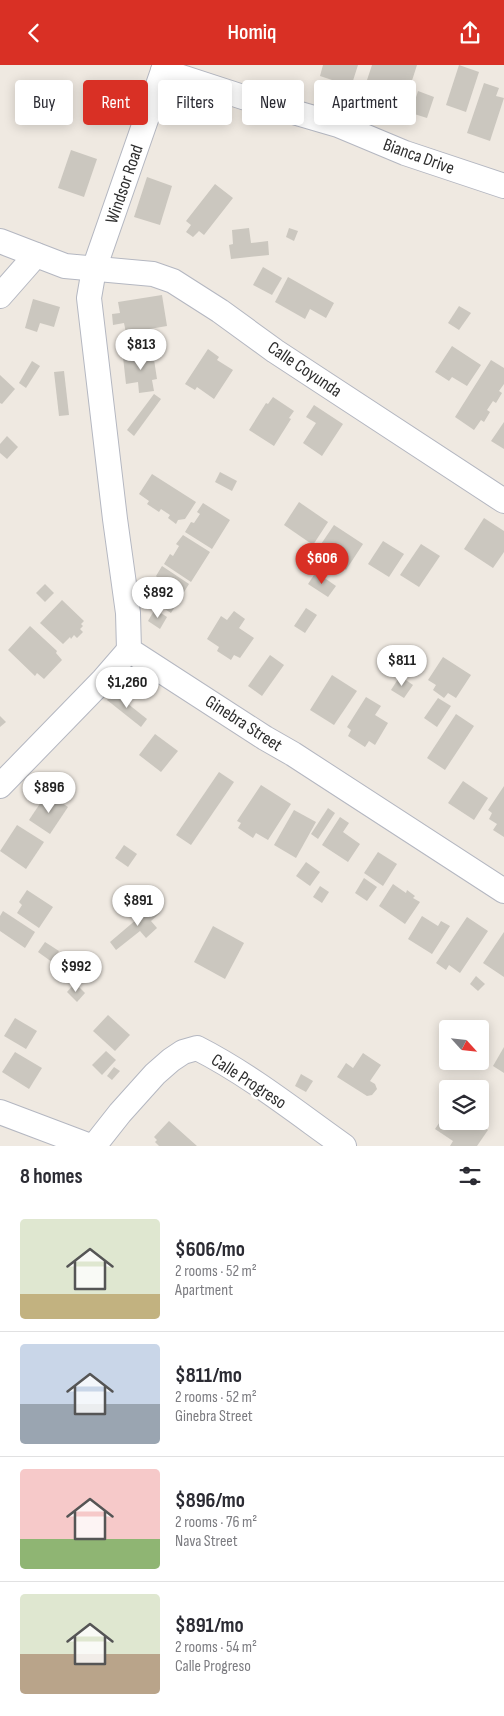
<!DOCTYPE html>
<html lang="en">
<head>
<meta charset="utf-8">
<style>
	body { margin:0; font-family:"Sofia Sans Condensed",sans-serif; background:#f7f7f7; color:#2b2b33; height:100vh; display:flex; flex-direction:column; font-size:19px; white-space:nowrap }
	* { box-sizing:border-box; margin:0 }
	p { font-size:16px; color:#7c7c81 }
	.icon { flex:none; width:28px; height:28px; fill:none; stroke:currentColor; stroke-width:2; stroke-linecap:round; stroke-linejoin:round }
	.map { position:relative; height:1081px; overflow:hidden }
	.sheet { display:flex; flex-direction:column; background:#fff; flex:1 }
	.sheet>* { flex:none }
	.top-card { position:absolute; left:15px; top:15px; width:475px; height:45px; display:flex; gap:10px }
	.needle { width:32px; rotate:117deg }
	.controls { position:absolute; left:439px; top:955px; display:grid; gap:10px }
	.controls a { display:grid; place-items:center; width:50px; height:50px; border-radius:5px; background:#fff; box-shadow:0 2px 12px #0003; font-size:25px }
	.price { position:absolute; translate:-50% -42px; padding:0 11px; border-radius:18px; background:#fff; color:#222; font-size:16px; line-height:32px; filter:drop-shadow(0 1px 2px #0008) }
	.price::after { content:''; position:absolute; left:50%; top:30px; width:15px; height:11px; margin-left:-8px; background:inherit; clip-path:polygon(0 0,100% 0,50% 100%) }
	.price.selected { background:#d93025; color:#fff }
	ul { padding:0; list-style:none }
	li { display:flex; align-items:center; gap:15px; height:125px; padding:0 20px }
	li+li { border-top:1px solid #e1e1e2 }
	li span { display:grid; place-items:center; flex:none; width:140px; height:100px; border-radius:5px; color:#555 }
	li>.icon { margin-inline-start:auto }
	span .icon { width:60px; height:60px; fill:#fffc; stroke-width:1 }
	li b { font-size:21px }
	h2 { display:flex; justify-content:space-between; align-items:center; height:60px; padding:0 20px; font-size:21px }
	.chip { padding:0 18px; border-radius:5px; background:#fff; box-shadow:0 2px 12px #0003; font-size:18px; line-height:45px }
	.chip.selected { background:#d93025; color:#fff }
	header { display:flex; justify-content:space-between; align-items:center; height:65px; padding:0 20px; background:#d93025; color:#fff; font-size:22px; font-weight:600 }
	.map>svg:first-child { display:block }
	.building { fill:#cbc7bf }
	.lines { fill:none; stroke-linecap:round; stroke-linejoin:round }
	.minor-casing { stroke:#b4b7c1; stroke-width:26 }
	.minor { stroke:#fff; stroke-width:24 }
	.labels { text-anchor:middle; stroke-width:5; stroke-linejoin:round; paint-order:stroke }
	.street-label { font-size:18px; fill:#2e2e2e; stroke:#fff }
</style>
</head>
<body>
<header><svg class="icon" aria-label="back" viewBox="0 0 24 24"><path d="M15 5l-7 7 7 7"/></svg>Homiq<svg class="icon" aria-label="share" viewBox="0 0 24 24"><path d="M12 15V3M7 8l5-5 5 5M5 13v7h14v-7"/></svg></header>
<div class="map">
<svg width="504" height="1081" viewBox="0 0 504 1081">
	<rect width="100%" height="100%" fill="#efe9e1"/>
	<g class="building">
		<polygon points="323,0 358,0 351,22 339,17 338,22 331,20 332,15 320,11"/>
		<polygon points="372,0 417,0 408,28 381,19 380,22 366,18"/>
		<polygon points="459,0 479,7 466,47 446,40"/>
		<polygon points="484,18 499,23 496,31 504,33 490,76 467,68"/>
		<polygon points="418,26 434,32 427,53 411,48"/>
		<polygon points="97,28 108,32 100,55 88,51"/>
		<polygon points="71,85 97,94 84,132 58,123"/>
		<polygon points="147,112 172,121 160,160 134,152"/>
		<polygon points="215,119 233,133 204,170 199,166 193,172 186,167 191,160 186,156"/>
		<polygon points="249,163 251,178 268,176 269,190 231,194 229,180 233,179 232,165"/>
		<polygon points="289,163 298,166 294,176 286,172"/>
		<polygon points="263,202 282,213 272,230 253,220"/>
		<polygon points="288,212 334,238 326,253 310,244 305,254 275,237"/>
		<polygon points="162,230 167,261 126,268 124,258 113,260 112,249 120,248 118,237"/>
		<polygon points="33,234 60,242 54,262 40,258 37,267 25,263"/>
		<polygon points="459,241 471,248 459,265 448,258"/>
		<polygon points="452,281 481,300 467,321 452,312 449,316 435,307"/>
		<polygon points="208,284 219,292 217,295 233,305 214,334 197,322 195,325 185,319"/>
		<polygon points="153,288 157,314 152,315 154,326 139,328 138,317 126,319 123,292"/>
		<polygon points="491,295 504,303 504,319 499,326 502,328 496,338 493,336 487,345 490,347 484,357 481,355 474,365 455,352"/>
		<polygon points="32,296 40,301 26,323 19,318"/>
		<polygon points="64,306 69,350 59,351 54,307"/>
		<polygon points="0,310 15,324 2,339 0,338"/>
		<polygon points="154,329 161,334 134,371 127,365"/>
		<polygon points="273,332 294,346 289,353 291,354 274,381 249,365 266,338 268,339"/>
		<polygon points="314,340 343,359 322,391 303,378 316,358 306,352"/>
		<polygon points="504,357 504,384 491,376"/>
		<polygon points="7,371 18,382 7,394 0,388 0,379"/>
		<polygon points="220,407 237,416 232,426 215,417"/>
		<polygon points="152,409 196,437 185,454 178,455 176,459 168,453 170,450 161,444 159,447 147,439 149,436 139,429"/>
		<polygon points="299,437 328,457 313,480 284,460"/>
		<polygon points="203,438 230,455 212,484 185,467 191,457 194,458 200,449 197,447"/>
		<polygon points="484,453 504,466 504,487 493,503 464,484"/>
		<polygon points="334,460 363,479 346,505 317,485"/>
		<polygon points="183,470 210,487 191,517 164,499 170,489 173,491 179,481 176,479"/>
		<polygon points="383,476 404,489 389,512 368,499"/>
		<polygon points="421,479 440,491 419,522 400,510"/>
		<polygon points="162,501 189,519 171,548 143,530 149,521 152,523 158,513 156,511"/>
		<polygon points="316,507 336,521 328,532 308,519"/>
		<polygon points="45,519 54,528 45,537 36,528"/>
		<polygon points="62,535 84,556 81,559 83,561 80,564 83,567 77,573 74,570 71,574 70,572 63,579 40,558"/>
		<polygon points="306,543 317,550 305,568 294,561"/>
		<polygon points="155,544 167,552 160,564 148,556"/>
		<polygon points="234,546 245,554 239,563 254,573 240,593 234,590 231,595 217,586 219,582 207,574 221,551 227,555"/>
		<polygon points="30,561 57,586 56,588 62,595 44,614 37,608 35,611 8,585"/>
		<polygon points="399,580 418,593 409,607 390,594"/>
		<polygon points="270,590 284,600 262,631 248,621"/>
		<polygon points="443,592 471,610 456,633 448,628 444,633 433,625 436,620 428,615"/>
		<polygon points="332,610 357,626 334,660 310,645"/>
		<polygon points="400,611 413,620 404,633 391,625"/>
		<polygon points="113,627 147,654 141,662 107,635"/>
		<polygon points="366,632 381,641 375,650 388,658 375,680 369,676 365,682 348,671 351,665 347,662"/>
		<polygon points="438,633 451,641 437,662 424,653"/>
		<polygon points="456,649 474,661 445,705 427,693"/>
		<polygon points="0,651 6,657 0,662"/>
		<polygon points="155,669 178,686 161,707 139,690"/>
		<polygon points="219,707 234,717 191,780 176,770"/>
		<polygon points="463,716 488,733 474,755 448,738"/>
		<polygon points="261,720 291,739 268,775 256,768 253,773 238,763 241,758 237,756"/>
		<polygon points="504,721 504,772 493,765 497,759 489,754 492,748 488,745"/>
		<polygon points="47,728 68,742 50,769 29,755"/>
		<polygon points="328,743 335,748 318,774 311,769"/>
		<polygon points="294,745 316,757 296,793 274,780"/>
		<polygon points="340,752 349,758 343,767 360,779 348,797 322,780"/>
		<polygon points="17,760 44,777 26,804 0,786"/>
		<polygon points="124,780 137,789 128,802 115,793"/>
		<polygon points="378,787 397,799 383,821 364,808"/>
		<polygon points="306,797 320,807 310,821 296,811"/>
		<polygon points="364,813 377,822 367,836 355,828"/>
		<polygon points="393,819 406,828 407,825 415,831 413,833 420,837 405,859 379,841"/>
		<polygon points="320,821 329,827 322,838 313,832"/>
		<polygon points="27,825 53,842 39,863 17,848 22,840 19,837"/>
		<polygon points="154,840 160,848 151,856 157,863 146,873 140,866 116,885 110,877 137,854 133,849 141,843 145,848"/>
		<polygon points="3,846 35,867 25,883 0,866 0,851"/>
		<polygon points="422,851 438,861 441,856 450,861 432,889 408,874"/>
		<polygon points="467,852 488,866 460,908 449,900 446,905 436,898"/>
		<polygon points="213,861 244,878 225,914 194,897"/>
		<polygon points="504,867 504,912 483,898"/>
		<polygon points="45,877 59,886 52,897 38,887"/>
		<polygon points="476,911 485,919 478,926 470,919"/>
		<polygon points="75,918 85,928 77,937 67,927"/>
		<polygon points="108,950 130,970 115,986 93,966"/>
		<polygon points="15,953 37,966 26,984 4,971"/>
		<polygon points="504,982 504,1008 493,1001"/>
		<polygon points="106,986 116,995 102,1010 92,1000"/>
		<polygon points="15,987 42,1003 29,1024 2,1007"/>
		<polygon points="363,988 381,1000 370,1016 375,1019 377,1024 372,1030 367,1031 337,1012 346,998 353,1003"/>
		<polygon points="114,1002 120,1006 112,1015 107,1011"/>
		<polygon points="301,1009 313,1016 306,1027 295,1021"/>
		<polygon points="448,1045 448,1056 475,1056 488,1065 477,1081 450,1081 453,1076 435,1064"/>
		<polygon points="169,1056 197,1081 159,1081 155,1077 157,1075 154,1072"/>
	</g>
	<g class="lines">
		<g class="minor-casing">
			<g id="minor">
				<polyline points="165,0 94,204 89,233 115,454 128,548 129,585 265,673 293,689 504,826"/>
				<polyline points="163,6 252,35 338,60 405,88 504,121"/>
				<polyline points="0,176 65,201 153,209 173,216 220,246 275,286 504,436"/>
				<polyline points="0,231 36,190"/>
				<polyline points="0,721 103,615 129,585"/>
				<polyline points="0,1047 90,1081"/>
				<path d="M94 1081 120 1048 155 1009 171 995 183 987 197 983C250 1010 296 1047 344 1081"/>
			</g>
		</g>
		<use href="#minor" class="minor"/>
	</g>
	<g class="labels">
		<g class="street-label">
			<text transform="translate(419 91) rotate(20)" y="6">Bianca Drive</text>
			<text transform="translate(124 119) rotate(-71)" y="6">Windsor Road</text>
			<text transform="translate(305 304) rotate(34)" y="6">Calle Coyunda</text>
			<text transform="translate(244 658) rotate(33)" y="6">Ginebra Street</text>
			<text transform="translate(249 1016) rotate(33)" y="6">Calle Progreso</text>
		</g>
	</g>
</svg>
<div class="controls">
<a><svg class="needle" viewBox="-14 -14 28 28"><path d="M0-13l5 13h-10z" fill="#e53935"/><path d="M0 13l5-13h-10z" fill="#7c7c81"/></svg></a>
<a><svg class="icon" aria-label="layers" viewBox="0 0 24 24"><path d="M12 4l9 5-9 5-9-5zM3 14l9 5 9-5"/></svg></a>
</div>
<b class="price" style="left:141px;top:306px">$813</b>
<b class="price selected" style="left:322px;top:520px">$606</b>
<b class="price" style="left:158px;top:554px">$892</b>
<b class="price" style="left:402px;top:622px">$811</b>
<b class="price" style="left:127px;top:644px">$1,260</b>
<b class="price" style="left:49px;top:749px">$896</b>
<b class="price" style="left:138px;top:862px">$891</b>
<b class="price" style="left:76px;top:928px">$992</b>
<div class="top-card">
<a class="chip">Buy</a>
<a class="chip selected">Rent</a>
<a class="chip">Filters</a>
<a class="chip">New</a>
<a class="chip">Apartment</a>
</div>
</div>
<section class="sheet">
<h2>8 homes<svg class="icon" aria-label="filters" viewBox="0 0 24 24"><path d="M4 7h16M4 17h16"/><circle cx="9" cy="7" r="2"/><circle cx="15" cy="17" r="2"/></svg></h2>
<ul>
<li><span style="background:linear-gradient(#dfe7d0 75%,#c2b280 0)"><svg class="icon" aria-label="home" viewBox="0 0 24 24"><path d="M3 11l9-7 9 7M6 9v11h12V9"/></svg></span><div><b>$606/mo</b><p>2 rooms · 52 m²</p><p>Apartment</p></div></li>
<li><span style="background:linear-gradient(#c9d6e8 60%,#9aa5b1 0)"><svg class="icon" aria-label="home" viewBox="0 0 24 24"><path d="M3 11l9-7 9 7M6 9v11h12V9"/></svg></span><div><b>$811/mo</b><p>2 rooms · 52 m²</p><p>Ginebra Street</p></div></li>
<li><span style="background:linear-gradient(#f6c9c9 70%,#8fb573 0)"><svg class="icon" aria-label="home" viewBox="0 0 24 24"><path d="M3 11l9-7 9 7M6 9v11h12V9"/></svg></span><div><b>$896/mo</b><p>2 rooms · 76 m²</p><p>Nava Street</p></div></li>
<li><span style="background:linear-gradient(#dfe7d0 60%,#b9a48a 0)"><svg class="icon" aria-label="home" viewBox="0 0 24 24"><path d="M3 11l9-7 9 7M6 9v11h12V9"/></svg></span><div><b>$891/mo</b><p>2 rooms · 54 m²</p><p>Calle Progreso</p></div></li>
</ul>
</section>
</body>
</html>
